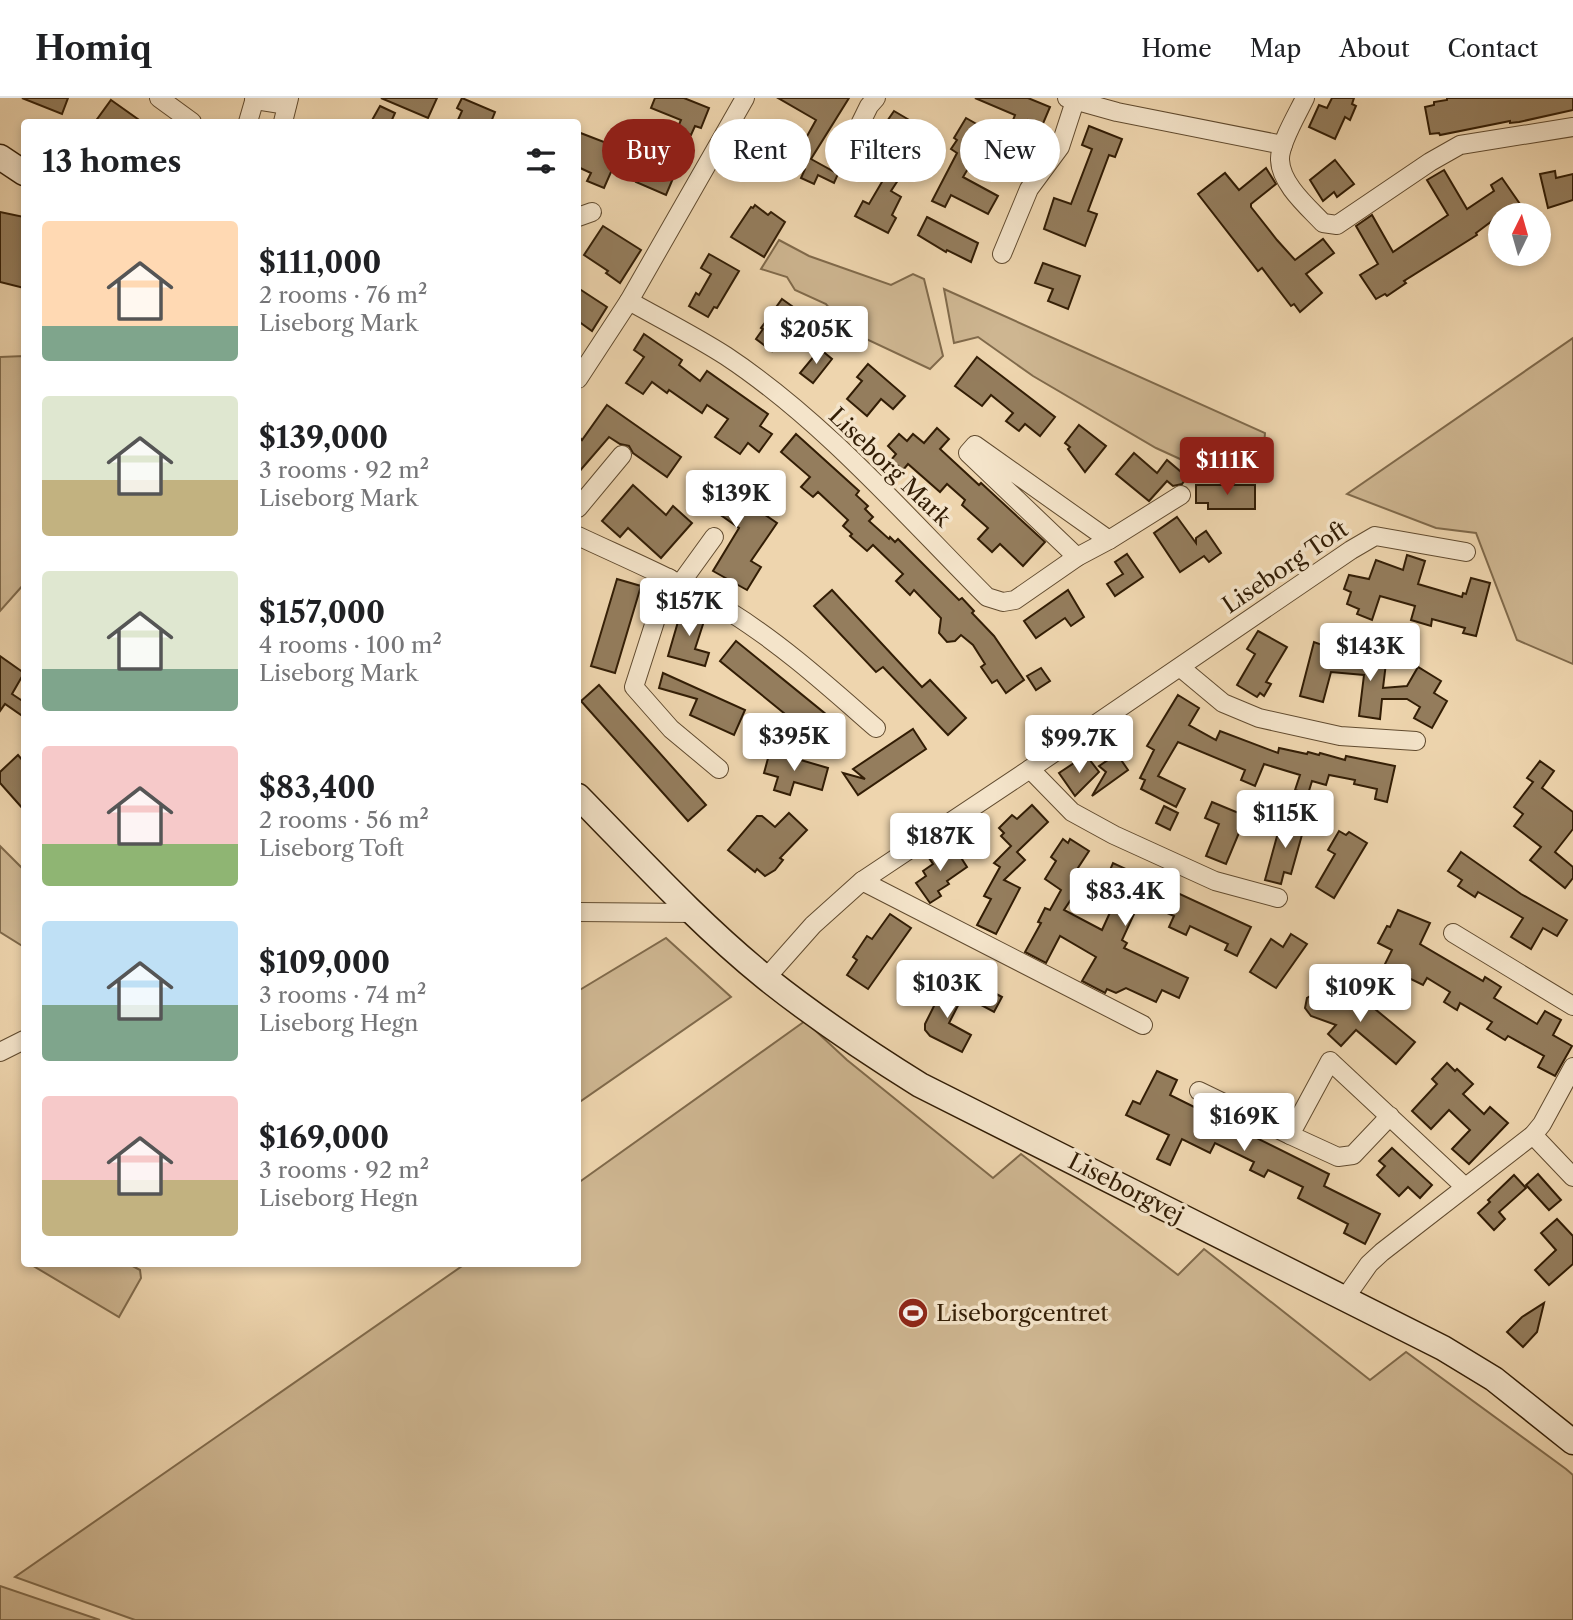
<!DOCTYPE html>
<html lang="en">
<head>
<meta charset="utf-8">
<style>
	body { margin:0; font-family:"Libre Caslon Text",serif; background:#f2f2f2; color:#202124; height:100vh; display:flex; flex-direction:column; font-size:26px; white-space:nowrap }
	* { box-sizing:border-box; margin:0 }
	p { font-size:23px; color:#757577 }
	.icon { flex:none; width:38px; height:38px; fill:none; stroke:currentColor; stroke-width:2; stroke-linecap:round; stroke-linejoin:round }
	.map { position:relative; flex:1; overflow:hidden }
	.side { position:absolute; left:21px; top:21px; width:560px; height:1148px; display:flex; flex-direction:column; background:#fff; border-radius:7px; box-shadow:0 4px 10px #0003 }
	.side>* { flex:none }
	.banner { position:absolute; left:602px; top:21px; width:665px; height:63px; display:flex; gap:14px }
	.needle { width:46px; rotate:5deg }
	.tools { position:absolute; left:1488px; top:105px; display:grid; gap:14px }
	.tools a { display:grid; place-items:center; width:63px; height:63px; border-radius:50%; background:#fff; box-shadow:0 4px 10px #0003; font-size:35px }
	.price { position:absolute; translate:-50% -60px; padding:0 16px; border-radius:7px; background:#fff; color:#222; font-size:23px; line-height:46px; filter:drop-shadow(0 2px 4px #0008) }
	.price::after { content:''; position:absolute; left:50%; top:42px; width:21px; height:16px; margin-left:-10px; background:inherit; clip-path:polygon(0 0,100% 0,50% 100%) }
	.price.on { background:#8f2418; color:#fff }
	ul { padding:0; list-style:none }
	li { display:flex; align-items:center; gap:21px; height:175px; padding:0 21px }
	li span { display:grid; place-items:center; flex:none; width:196px; height:140px; border-radius:7px; color:#555 }
	li>.icon { margin-inline-start:auto }
	span .icon { width:84px; height:84px; fill:#fffc; stroke-width:1 }
	li b { font-size:30px }
	h2 { display:flex; justify-content:space-between; align-items:center; height:84px; padding:0 21px; font-size:30px }
	.pill { padding:0 24px; border-radius:32px; background:#fff; box-shadow:0 4px 10px #0003; font-size:24px; line-height:63px }
	.pill.on { background:#8f2418; color:#fff }
	header { display:flex; align-items:center; gap:42px; box-sizing:border-box; height:98px; padding:0 35px; background:#fff; border-bottom:2px solid #e0e0e0 }
	header strong { font-size:33px }
	nav { display:flex; gap:38px; margin-inline-start:auto; font-size:24px }
	.map>svg:first-child { display:block }
	.green { fill:#ceb691; stroke:#806a4b; stroke-width:2 }
	.building { fill:#947d5d; stroke:#321d05; stroke-width:2 }
	.lines { fill:none; stroke-linecap:round; stroke-linejoin:round }
	.street-casing { stroke:#614b2f; stroke-width:20 }
	.secondary-casing { stroke:#321d05; stroke-width:27 }
	.street { stroke:#f4e4ca; stroke-width:18 }
	.secondary { stroke:#f4e4ca; stroke-width:24 }
	.labels { text-anchor:middle; stroke-width:7; stroke-linejoin:round; paint-order:stroke }
	.street-label { font-size:23px; fill:#321d05; stroke:#f4e4ca }
	.poi-label { font-size:23px; fill:#321d05; stroke:#f4e4ca; text-anchor:start }
</style>
</head>
<body>
<header>
<strong>Homiq</strong>
<nav><a>Home</a><a>Map</a><a>About</a><a>Contact</a></nav>
</header>
<div class="map">
<svg width="1573" height="1522" viewBox="0 0 1573 1522">
	<rect width="100%" height="100%" fill="#eed5ae"/>
	<filter id="stains"><feTurbulence type="fractalNoise" baseFrequency=".00286" numOctaves="4"/><feColorMatrix values="0 0 0 0 .2 0 0 0 0 .09 0 0 0 0 .02 0 0 0 .5 -.17"/></filter>
	<radialGradient id="worn" r=".72"><stop offset=".6" stop-color="#630" stop-opacity="0"/><stop offset="1" stop-color="#630" stop-opacity=".3"/></radialGradient>
	<g class="green">
		<polygon points="779,142 809,158 891,187 913,176 924,181 943,258 930,271 847,232 826,206 795,192 787,179 761,171"/>
		<polygon points="944,191 1265,335 1262,372 1215,377 1156,350 1033,278 978,239 954,245"/>
		<polygon points="1573,240 1573,566 1517,542 1476,435 1436,430 1347,396"/>
		<polygon points="24,258 24,486 0,513 0,259"/>
		<polygon points="0,748 24,772 24,849 0,834"/>
		<polygon points="666,840 731,899 578,1005 578,893"/>
		<polygon points="805,923 847,962 993,1080 1021,1056 1178,1177 1204,1151 1370,1282 1406,1254 1566,1371 1573,1377 1573,1522 135,1522 15,1479 465,1166 578,1166 578,1085"/>
		<polygon points="30,1166 129,1166 140,1172 141,1180 119,1219"/>
		<polygon points="0,1488 100,1522 0,1522"/>
	</g>
	<g class="building">
		<polygon points="22,0 68,0 62,16"/>
		<polygon points="381,0 437,0 428,20"/>
		<polygon points="462,0 495,14 491,24 457,24 462,13 457,10"/>
		<polygon points="655,0 684,0 709,10 701,30 695,28 691,37 677,31 681,22 651,10"/>
		<polygon points="778,0 849,0 811,61 838,76 834,85 818,77 814,86 801,80 805,71 750,45 758,29 801,49 816,22"/>
		<polygon points="975,0 1028,0 1050,9 1042,28 1028,22 1017,49 1021,51 1009,72 978,54 963,79 998,98 988,116 951,97 945,109 932,103 957,55 951,51 957,42 954,40 966,20 1005,42 1015,17"/>
		<polygon points="1332,0 1354,0 1352,6 1356,8 1350,22 1345,19 1335,41 1309,29 1319,7 1327,10"/>
		<polygon points="1447,0 1573,0 1573,12 1519,24 1510,25 1510,23 1440,37 1439,35 1430,36 1425,9 1434,7 1434,4 1447,2"/>
		<polygon points="111,2 142,24 95,24"/>
		<polygon points="380,8 395,15 391,24 371,24"/>
		<polygon points="894,13 911,23 902,38 929,55 918,73 908,67 891,93 901,99 892,117 896,120 888,135 855,118 863,103 869,106 896,60 872,45"/>
		<polygon points="1089,28 1122,41 1115,59 1109,57 1088,113 1097,116 1085,148 1044,131 1054,100 1071,106 1092,51 1082,47"/>
		<polygon points="578,34 643,59 641,64 674,78 666,97 636,84 639,78 614,67 604,90 587,83 591,75 578,69"/>
		<polygon points="1335,62 1354,86 1337,99 1334,94 1323,103 1310,82"/>
		<polygon points="1266,70 1276,86 1251,106 1251,109 1277,142 1295,162 1323,141 1334,155 1306,176 1322,195 1300,214 1294,206 1291,208 1262,170 1258,173 1198,96 1225,75 1239,92"/>
		<polygon points="1444,72 1467,111 1494,93 1491,87 1502,80 1522,109 1510,116 1508,114 1500,117 1476,135 1477,137 1404,183 1406,185 1387,198 1385,196 1376,201 1360,177 1378,166 1356,128 1372,117 1393,154 1448,117 1427,82"/>
		<polygon points="1555,73 1556,80 1573,76 1573,102 1548,110 1540,76"/>
		<polygon points="755,107 768,117 771,114 785,124 764,159 731,139 751,109 753,110"/>
		<polygon points="0,114 24,119 24,190 0,184"/>
		<polygon points="927,119 978,145 971,164 947,152 946,154 918,137"/>
		<polygon points="603,128 641,152 620,185 606,175 608,173 584,157"/>
		<polygon points="709,156 739,173 717,210 714,209 708,219 689,208 696,195 699,197 711,176 701,170"/>
		<polygon points="1043,165 1080,178 1068,211 1048,203 1053,191 1035,185"/>
		<polygon points="578,190 607,209 592,233 578,223"/>
		<polygon points="782,201 803,216 782,245 780,243 772,253 756,241 763,231 761,230"/>
		<polygon points="644,236 682,262 679,267 700,283 707,273 768,316 760,328 772,336 759,354 748,345 740,356 715,339 728,321 707,307 702,315 669,292 667,295 652,284 643,296 626,285 644,259 634,252"/>
		<polygon points="820,251 832,261 813,285 800,275"/>
		<polygon points="977,259 1055,319 1040,338 1025,326 1019,333 1006,323 1013,315 991,297 982,308 955,288"/>
		<polygon points="868,266 905,298 893,311 881,301 867,318 847,301 862,283 857,279"/>
		<polygon points="607,307 681,359 667,379 633,355 629,348 620,346 609,339 578,375 578,337 582,342"/>
		<polygon points="1079,327 1106,348 1085,374 1068,351 1070,349 1065,345"/>
		<polygon points="937,330 949,341 940,351 979,387 981,385 1045,444 1023,468 1000,446 992,454 978,441 988,430 962,407 965,402 947,386 940,394 908,366 903,372 891,362 896,356 888,348 899,336 907,343 913,336 924,345"/>
		<polygon points="796,336 859,393 856,397 868,408 865,411 873,419 869,423 889,441 890,439 895,444 898,441 959,502 962,500 974,513 972,515 994,538 1024,582 1006,595 997,582 992,585 981,569 985,566 973,547 961,537 955,543 947,544 939,535 941,520 914,492 910,497 896,483 903,476 873,447 867,453 850,438 852,436 843,428 848,422 818,394 813,399 801,389 810,379 781,354"/>
		<polygon points="1134,355 1157,375 1167,362 1187,379 1182,386 1173,388 1167,383 1149,403 1116,376"/>
		<polygon points="702,374 777,425 751,463 761,469 747,492 713,473 739,430 688,394"/>
		<polygon points="633,387 666,417 673,408 692,425 661,460 628,430 620,439 602,423"/>
		<polygon points="1196,387 1255,387 1255,411 1208,411 1208,405 1196,405"/>
		<polygon points="1177,419 1196,445 1196,440 1206,433 1221,455 1209,464 1204,458 1180,474 1154,435"/>
		<polygon points="1127,456 1143,479 1115,498 1107,486 1123,476 1115,464"/>
		<polygon points="1407,457 1425,463 1418,486 1462,499 1463,495 1466,496 1471,480 1490,485 1476,538 1463,535 1465,530 1432,521 1431,528 1411,522 1415,508 1380,498 1372,522 1357,516 1359,511 1347,506 1351,494 1344,491 1349,477 1369,481 1376,462 1403,472"/>
		<polygon points="617,481 641,488 615,575 591,568"/>
		<polygon points="832,492 922,589 930,582 966,620 948,637 883,569 876,574 814,508"/>
		<polygon points="1068,492 1084,519 1071,528 1065,520 1036,540 1024,523"/>
		<polygon points="682,510 706,517 695,551 709,555 705,568 668,558"/>
		<polygon points="1326,531 1339,534 1335,559 1386,565 1383,590 1407,588 1418,569 1441,583 1434,595 1447,603 1432,630 1414,620 1420,609 1407,601 1382,601 1380,621 1359,618 1364,577 1331,574 1323,604 1300,598 1314,544 1322,547"/>
		<polygon points="1258,533 1287,549 1266,584 1271,586 1264,598 1260,595 1257,599 1237,587 1255,556 1247,551"/>
		<polygon points="736,543 838,626 822,646 720,563"/>
		<polygon points="0,558 24,575 12,596 24,604 24,619 5,606 0,613"/>
		<polygon points="1041,570 1050,583 1036,592 1027,578"/>
		<polygon points="663,575 745,612 734,637 690,617 697,601 659,590"/>
		<polygon points="599,587 706,707 688,723 581,603"/>
		<polygon points="1178,597 1199,610 1189,627 1216,642 1220,633 1278,655 1279,650 1307,656 1308,654 1319,657 1320,655 1345,662 1346,658 1395,668 1387,704 1375,701 1377,691 1354,686 1355,682 1329,677 1326,687 1312,683 1308,696 1295,692 1300,677 1264,666 1255,688 1241,682 1245,672 1178,644 1158,678 1185,691 1176,709 1141,691 1145,682 1140,680 1154,652 1147,648"/>
		<polygon points="913,631 926,651 858,697 843,675 865,681 853,671"/>
		<polygon points="770,653 828,670 822,692 794,684 790,697 774,692 778,679 764,675"/>
		<polygon points="1117,656 1128,672 1092,698 1106,674 1099,668"/>
		<polygon points="18,657 24,664 24,712 0,685 0,674"/>
		<polygon points="1086,657 1099,674 1075,698 1059,675"/>
		<polygon points="1540,663 1554,673 1542,690 1573,714 1573,731 1555,754 1573,769 1573,780 1565,790 1530,762 1541,749 1514,728 1523,716 1514,709 1533,684 1527,680"/>
		<polygon points="1212,704 1246,718 1226,766 1206,758 1219,726 1205,720"/>
		<polygon points="1032,707 1048,724 1017,754 1025,762 1004,782 1020,790 996,836 977,827 991,801 984,798 1000,769 994,765 1011,748 1001,738 1004,735 999,730 1012,717 1017,721"/>
		<polygon points="1164,708 1178,715 1170,732 1156,725"/>
		<polygon points="789,715 807,732 780,760 783,762 775,772 765,778 757,771 755,774 728,752 757,718 762,718 775,729"/>
		<polygon points="1282,720 1305,726 1291,776 1284,774 1281,786 1265,782"/>
		<polygon points="1339,733 1346,737 1349,734 1367,745 1334,800 1316,789 1335,756 1328,752"/>
		<polygon points="1063,741 1068,745 1070,741 1089,753 1074,776 1084,782 1064,812 1102,832 1123,786 1107,779 1113,765 1251,829 1237,858 1225,852 1228,846 1190,828 1186,837 1169,829 1174,818 1140,803 1122,842 1127,845 1124,850 1188,880 1179,900 1162,892 1156,904 1126,890 1116,895 1107,891 1105,895 1082,883 1096,859 1060,838 1046,865 1025,854 1041,825 1038,824 1045,810 1050,812 1061,792 1045,781 1056,763 1051,759"/>
		<polygon points="939,749 945,759 956,752 967,769 947,783 949,786 938,793 941,798 930,805 916,785 926,778 923,773 933,766 927,757"/>
		<polygon points="1461,754 1521,796 1567,822 1557,838 1543,830 1531,851 1511,839 1523,820 1478,794 1475,799 1458,788 1462,782 1448,773"/>
		<polygon points="1398,812 1430,825 1420,846 1483,883 1485,879 1501,889 1494,900 1537,926 1545,913 1561,922 1553,937 1572,948 1555,978 1538,969 1544,958 1508,938 1505,942 1487,931 1492,924 1460,905 1457,912 1444,904 1450,894 1427,880 1423,887 1384,868 1392,852 1378,845 1387,828 1390,829"/>
		<polygon points="890,816 911,830 868,891 847,877 857,862 853,859 867,838 872,841"/>
		<polygon points="1291,836 1307,846 1276,890 1250,874 1271,841 1283,849"/>
		<polygon points="945,886 964,896 949,925 971,937 962,954 930,938 925,932 925,926"/>
		<polygon points="978,886 1002,899 994,914 970,901"/>
		<polygon points="1316,895 1349,902 1355,907 1367,896 1378,907 1375,911 1415,944 1396,966 1356,932 1341,948 1328,936 1336,927 1311,918 1305,910 1307,900"/>
		<polygon points="1447,965 1455,973 1457,971 1473,986 1463,996 1484,1016 1490,1009 1508,1025 1469,1066 1452,1051 1470,1032 1449,1012 1431,1031 1412,1013 1437,986 1432,981"/>
		<polygon points="1157,973 1177,982 1170,997 1329,1076 1324,1088 1380,1116 1365,1146 1344,1135 1348,1126 1298,1100 1303,1089 1268,1072 1264,1079 1250,1072 1254,1064 1215,1045 1210,1055 1182,1041 1170,1067 1157,1061 1169,1037 1126,1017 1133,1003 1140,1006"/>
		<polygon points="1392,1050 1432,1087 1420,1100 1408,1089 1399,1098 1377,1077 1385,1068 1379,1063"/>
		<polygon points="1538,1076 1561,1102 1549,1112 1526,1087"/>
		<polygon points="1514,1077 1526,1090 1499,1114 1505,1121 1494,1132 1478,1115 1490,1104 1488,1102"/>
		<polygon points="1557,1121 1573,1138 1573,1166 1549,1187 1535,1172 1556,1152 1541,1135"/>
		<polygon points="1544,1205 1537,1234 1523,1249 1507,1234 1522,1219"/>
	</g>
	<g class="lines">
		<g class="street-casing">
			<g id="street">
				<polyline points="159,0 192,24"/>
				<polyline points="1067,0 1117,14 1283,47"/>
				<path d="M1305 0C1298 15 1279 46 1280 62 1281 86 1307 108 1323 125L1337 127 1430 64 1460 47 1573 29"/>
				<polyline points="254,2 287,7"/>
				<polyline points="248,24 255,0"/>
				<polyline points="283,24 289,0"/>
				<polyline points="841,65 869,8 876,0"/>
				<polyline points="578,119 592,114"/>
				<polyline points="1002,156 1029,91 1060,49 1075,3"/>
				<path d="M629 203C661 221 695 238 726 258 824 323 904 416 987 499L1003 504 1015 502 1077 459 1109 442 1181 397"/>
				<polyline points="578,281 629,203 745,0"/>
				<polyline points="578,410 622,357"/>
				<path d="M578 438C629 462 682 484 730 514 783 547 829 589 876 630"/>
				<polyline points="1077,459 968,355 975,347 1109,442"/>
				<polyline points="669,480 634,589 671,631 719,671"/>
				<polyline points="680,486 714,439"/>
				<polyline points="1181,570 1223,605 1259,620 1340,638 1416,643"/>
				<polyline points="1030,671 1351,452 1375,438 1466,454"/>
				<polyline points="862,783 1030,671 1072,714 1114,737 1215,783 1278,800"/>
				<polyline points="578,814 692,815"/>
				<polyline points="1453,835 1573,908"/>
				<polyline points="766,880 813,827 862,783 1143,927"/>
				<polyline points="0,954 24,942"/>
				<polyline points="1199,993 1290,1037"/>
				<polyline points="1390,1018 1353,1057 1338,1059 1290,1037 1330,963 1464,1088"/>
				<polyline points="1533,1037 1573,1079"/>
				<polyline points="1345,1200 1369,1166 1382,1154 1533,1037 1542,1026 1573,969"/>
			</g>
		</g>
		<g class="secondary-casing">
			<g id="secondary">
				<polyline points="0,59 24,75"/>
				<path d="M578 698C639 760 698 825 766 880 815 919 867 954 920 987L1443 1250 1494 1281 1573 1344"/>
			</g>
		</g>
		<use href="#street" class="street"/>
		<use href="#secondary" class="secondary"/>
	</g>
	<defs>
		<g id="stadium-disc" transform="scale(1.575)"><circle r="9.5" fill="#8f2418" stroke="#f4e4ca"/><path d="M0-5a6.5 5 0 1 0 0 10a6.5 5 0 1 0 0-10ZM-3.5-1.8h7v3.6h-7Z" fill="#fff"/></g>
	</defs>
	<g fill-rule="evenodd">
		<use href="#stadium-disc" x="913" y="1215"/>
	</g>
	<g class="labels">
		<g class="street-label">
			<text transform="translate(890 369) rotate(44)" y="8">Liseborg Mark</text>
			<text transform="translate(1285 469) rotate(-34)" y="8">Liseborg Toft</text>
			<text transform="translate(1126 1090) rotate(27)" y="8">Liseborgvej</text>
		</g>
		<g class="poi-label">
			<text x="936" y="1223">Liseborgcentret</text>
		</g>
	</g>
	<rect width="100%" height="100%" filter="url(#stains)"/>
	<rect width="100%" height="100%" fill="url(#worn)"/>
</svg>
<div class="tools">
<a><svg class="needle" viewBox="-14 -14 28 28"><path d="M0-13l5 13h-10z" fill="#e53935"/><path d="M0 13l5-13h-10z" fill="#757577"/></svg></a>
</div>
<b class="price" style="left:816px;top:268px">$205K</b>
<b class="price on" style="left:1227px;top:399px">$111K</b>
<b class="price" style="left:736px;top:432px">$139K</b>
<b class="price" style="left:689px;top:540px">$157K</b>
<b class="price" style="left:1370px;top:585px">$143K</b>
<b class="price" style="left:794px;top:675px">$395K</b>
<b class="price" style="left:1079px;top:677px">$99.7K</b>
<b class="price" style="left:1285px;top:752px">$115K</b>
<b class="price" style="left:940px;top:775px">$187K</b>
<b class="price" style="left:1125px;top:830px">$83.4K</b>
<b class="price" style="left:947px;top:922px">$103K</b>
<b class="price" style="left:1360px;top:926px">$109K</b>
<b class="price" style="left:1244px;top:1055px">$169K</b>
<div class="banner">
<a class="pill on">Buy</a>
<a class="pill">Rent</a>
<a class="pill">Filters</a>
<a class="pill">New</a>
</div>
<section class="side">
<h2>13 homes<svg class="icon" aria-label="filters" viewBox="0 0 24 24"><path d="M4 7h16M4 17h16"/><circle cx="9" cy="7" r="2"/><circle cx="15" cy="17" r="2"/></svg></h2>
<ul>
<li><span style="background:linear-gradient(#ffd9b3 75%,#7fa58c 0)"><svg class="icon" aria-label="home" viewBox="0 0 24 24"><path d="M3 11l9-7 9 7M6 9v11h12V9"/></svg></span><div><b>$111,000</b><p>2 rooms · 76 m²</p><p>Liseborg Mark</p></div></li>
<li><span style="background:linear-gradient(#dfe7d0 60%,#c2b280 0)"><svg class="icon" aria-label="home" viewBox="0 0 24 24"><path d="M3 11l9-7 9 7M6 9v11h12V9"/></svg></span><div><b>$139,000</b><p>3 rooms · 92 m²</p><p>Liseborg Mark</p></div></li>
<li><span style="background:linear-gradient(#dfe7d0 70%,#7fa58c 0)"><svg class="icon" aria-label="home" viewBox="0 0 24 24"><path d="M3 11l9-7 9 7M6 9v11h12V9"/></svg></span><div><b>$157,000</b><p>4 rooms · 100 m²</p><p>Liseborg Mark</p></div></li>
<li><span style="background:linear-gradient(#f6c9c9 70%,#8fb573 0)"><svg class="icon" aria-label="home" viewBox="0 0 24 24"><path d="M3 11l9-7 9 7M6 9v11h12V9"/></svg></span><div><b>$83,400</b><p>2 rooms · 56 m²</p><p>Liseborg Toft</p></div></li>
<li><span style="background:linear-gradient(#bfe0f5 60%,#7fa58c 0)"><svg class="icon" aria-label="home" viewBox="0 0 24 24"><path d="M3 11l9-7 9 7M6 9v11h12V9"/></svg></span><div><b>$109,000</b><p>3 rooms · 74 m²</p><p>Liseborg Hegn</p></div></li>
<li><span style="background:linear-gradient(#f6c9c9 60%,#c2b280 0)"><svg class="icon" aria-label="home" viewBox="0 0 24 24"><path d="M3 11l9-7 9 7M6 9v11h12V9"/></svg></span><div><b>$169,000</b><p>3 rooms · 92 m²</p><p>Liseborg Hegn</p></div></li>
</ul>
</section>
</div>
</body>
</html>
